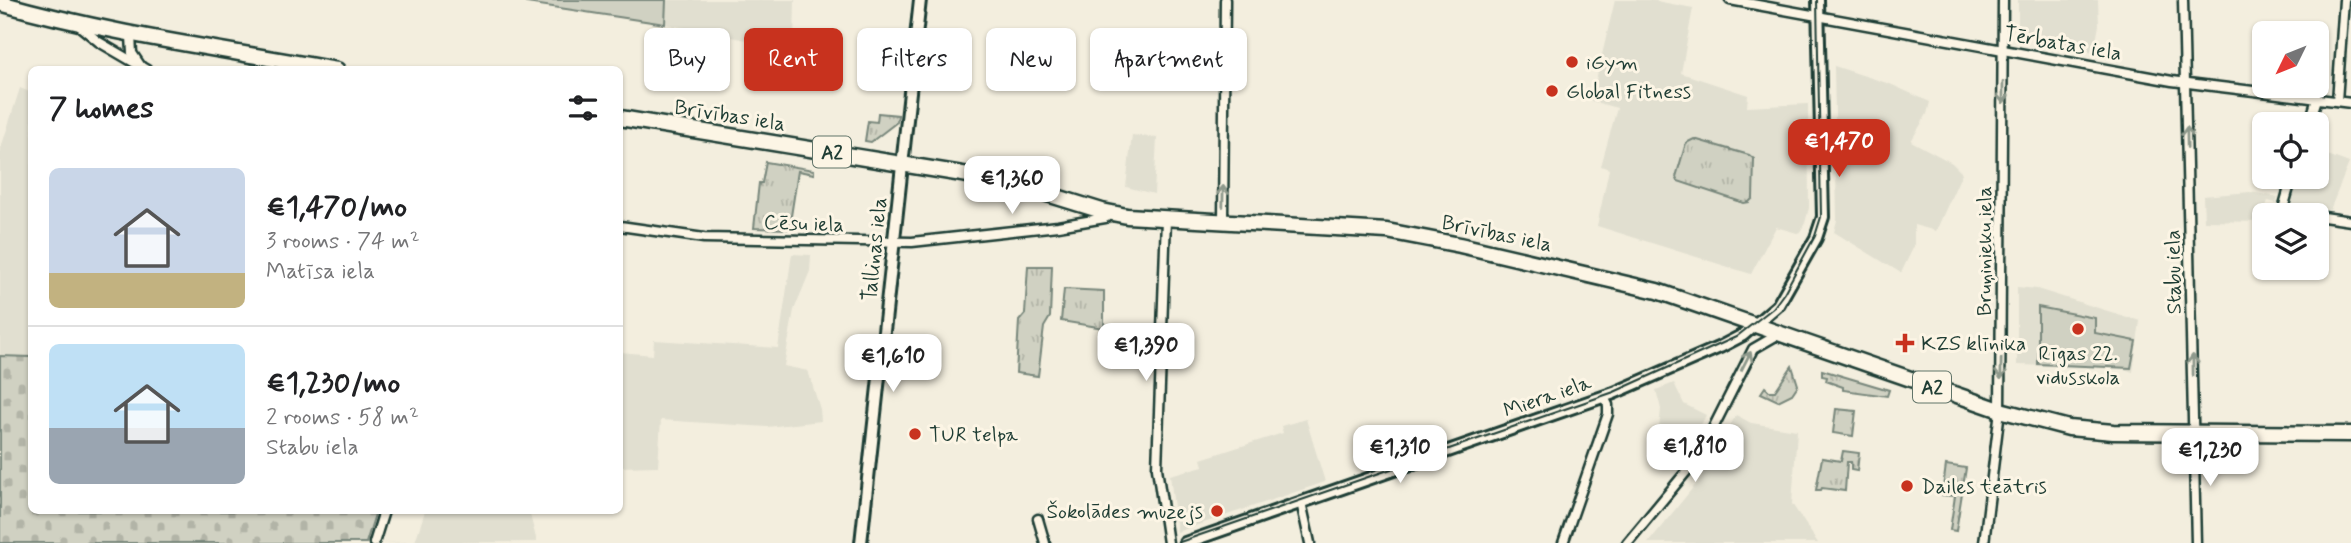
<!DOCTYPE html>
<html lang="en">
<head>
<meta charset="utf-8">
<style>
	body { margin:0; font-family:Mynerve,sans-serif; background:#f6f6f6; color:#202124; height:100vh; display:flex; flex-direction:column; font-size:26px; white-space:nowrap }
	* { box-sizing:border-box; margin:0 }
	p { font-size:23px; color:#757577 }
	.icon { flex:none; width:38px; height:38px; fill:none; stroke:currentColor; stroke-width:2; stroke-linecap:round; stroke-linejoin:round }
	.map { position:relative; flex:1; overflow:hidden }
	.sheet { position:absolute; left:28px; top:66px; width:595px; height:448px; display:flex; flex-direction:column; background:#fff; border-radius:10px; box-shadow:0 2px 5px #0004 }
	.sheet>* { flex:none }
	.top-card { position:absolute; left:644px; top:28px; width:665px; height:63px; display:flex; gap:14px }
	.needle { width:46px; rotate:227deg }
	.buttons { position:absolute; left:2252px; top:21px; display:grid; gap:14px }
	.buttons a { display:grid; place-items:center; width:77px; height:77px; border-radius:10px; background:#fff; box-shadow:0 2px 5px #0004; font-size:35px }
	.price { position:absolute; translate:-50% -60px; padding:0 16px; border-radius:14px; background:#fff; color:#222; font-size:23px; line-height:46px; filter:drop-shadow(0 2px 4px #0008) }
	.price::after { content:''; position:absolute; left:50%; top:42px; width:21px; height:16px; margin-left:-10px; background:inherit; clip-path:polygon(0 0,100% 0,50% 100%) }
	.price.selected { background:#c8321e; color:#fff }
	ul { padding:0; list-style:none }
	li { display:flex; align-items:center; gap:21px; height:175px; padding:0 21px }
	li+li { border-top:2px solid #e0e0e0 }
	li span { display:grid; place-items:center; flex:none; width:196px; height:140px; border-radius:10px; color:#555 }
	li>.icon { margin-inline-start:auto }
	span .icon { width:84px; height:84px; fill:#fffc; stroke-width:1 }
	li b { font-size:30px }
	h2 { display:flex; justify-content:space-between; align-items:center; height:84px; padding:0 21px; font-size:30px }
	.chip { padding:0 24px; border-radius:10px; background:#fff; box-shadow:0 2px 5px #0004; font-size:24px; line-height:63px }
	.chip.selected { background:#c8321e; color:#fff }
	.map>svg:first-child { display:block }
	.built { fill:#e1dfd0 }
	.grass { fill:url(#grass-tufts); stroke:#78877b; stroke-width:2 }
	.cemetery { fill:url(#cemetery-stones); stroke:#78877b; stroke-width:2 }
	.pitch { fill:#d0d1c2; stroke:#78877b; stroke-width:2 }
	.lines { fill:none; stroke-linecap:round; stroke-linejoin:round }
	.minor-casing { stroke:#1f3d34; stroke-width:13 }
	.tertiary-casing { stroke:#1f3d34; stroke-width:16 }
	.trunk-casing { stroke:#1f3d34; stroke-width:19 }
	.minor { stroke:#fcf5e5; stroke-width:8 }
	.tertiary { stroke:#fcf5e5; stroke-width:10 }
	.trunk { stroke:#fcf5e5; stroke-width:14 }
	.tram { stroke:#1f3d34; stroke-width:2 }
	.oneway { stroke:#8e998c }
	.poi-dot { fill:#c8321e; stroke:#fcf5e5; stroke-width:2.5 }
	.labels { text-anchor:middle; stroke-width:6; stroke-linejoin:round; paint-order:stroke }
	.shield { fill:#fcf5e5; stroke:#617469; stroke-width:2 }
	.shield-label { font-size:19px; font-weight:bold; fill:#1f3d34 }
	.street-label { font-size:21px; fill:#1f3d34; stroke:#fcf5e5 }
	.poi-label { font-size:21px; fill:#1f3d34; stroke:#fcf5e5; text-anchor:start }
</style>
</head>
<body>
<div class="map">
<svg width="2351" height="543" viewBox="0 0 2351 543">
	<defs>
		<pattern id="grass-tufts" width="24" height="20" patternUnits="userSpaceOnUse" patternTransform="scale(1.75)"><rect width="24" height="20" fill="#d0d1c2"/><path d="M3 7l-1-3M5 7V3M7 7l1-3M15 17l-1-3M17 17v-4M19 17l1-3" fill="none" stroke="#b2b4a7"/></pattern>
		<pattern id="cemetery-stones" width="16" height="16" patternUnits="userSpaceOnUse" patternTransform="scale(1.75)"><rect width="16" height="16" fill="#d0d1c2"/><path d="M2 7V4a2 2 0 0 1 4 0v3zM10 15v-3a2 2 0 0 1 4 0v3z" fill="#b2b4a7"/></pattern>
	</defs>
	<rect width="100%" height="100%" fill="#f3eede"/>
	<filter id="ink" filterUnits="userSpaceOnUse"><feTurbulence type="fractalNoise" baseFrequency=".0143" numOctaves="2"/><feDisplacementMap in="SourceGraphic" scale="14" xChannelSelector="R" yChannelSelector="G"/><feConvolveMatrix kernelMatrix="1 2 1 2 8 2 1 2 1" color-interpolation-filters="sRGB"/></filter>
	<g filter="url(#ink)">
		<g class="built">
			<polygon points="666,0 795,0 794,42 787,48 665,24"/>
			<polygon points="1615,0 1651,0 1693,8 1681,73 1748,95 1747,107 1808,104 1809,208 1805,223 1800,232 1797,233 1776,227 1751,274 1597,226 1609,169 1601,166 1617,108 1591,101"/>
			<polygon points="2018,0 2098,0 2099,25 2094,52 2018,35"/>
			<polygon points="1834,66 1890,84 1930,102 1927,114 1911,141 1952,163 1962,173 1936,231 1914,225 1914,246 1901,273 1834,232 1837,220"/>
			<polygon points="20,88 32,93 31,357 0,356 0,151"/>
			<polygon points="1132,135 1157,138 1154,194 1126,187"/>
			<polygon points="2317,151 2349,163 2330,210 2293,205 2291,202 2299,177 2317,177"/>
			<polygon points="2250,192 2278,197 2276,203 2268,201 2265,209 2273,212 2273,215 2264,215 2264,222 2204,221 2203,196"/>
			<polygon points="792,254 811,255 810,271 794,310 784,366 808,371 820,409 821,421 767,427 661,420 658,466 620,467 620,352 653,355 654,340 778,348"/>
			<polygon points="2017,287 2037,289 2140,321 2133,372 2121,368 2017,365"/>
			<polygon points="1674,383 1684,404 1706,415 1697,433 1659,429 1661,409 1656,390"/>
			<polygon points="1736,415 1751,423 1797,430 1792,504 1818,543 1648,543 1700,479"/>
			<polygon points="1306,419 1325,482 1177,532 1170,475 1203,466 1201,459 1283,433 1281,426"/>
			<polygon points="425,511 529,511 537,542 381,543 415,542"/>
		</g>
		<g class="grass">
			<polygon points="878,113 898,115 897,122 871,142 865,141 868,121 877,122"/>
			<polygon points="1694,139 1749,155 1754,159 1753,198 1749,202 1744,203 1678,181 1676,177 1686,143"/>
			<polygon points="766,162 814,170 814,174 798,171 789,229 754,228 759,183 762,183"/>
			<polygon points="1028,266 1052,266 1050,317 1044,327 1038,376 1016,373 1019,321 1025,314"/>
			<polygon points="1064,289 1104,291 1104,328 1061,321"/>
			<polygon points="1792,366 1798,385 1792,394 1778,401 1761,393 1765,387 1769,391 1775,391"/>
			<polygon points="1822,370 1889,390 1887,396 1843,390 1843,387 1826,381 1827,377 1822,376"/>
			<polygon points="1836,409 1856,411 1853,436 1833,433"/>
			<polygon points="1843,451 1859,453 1857,471 1851,470 1851,462 1847,462 1845,491 1822,488 1821,490 1816,490 1822,458 1841,461"/>
			<polygon points="1946,465 1966,468 1956,531 1950,530 1955,496 1942,495"/>
		</g>
		<polygon class="cemetery" points="0,356 31,357 32,511 376,511 366,543 0,543"/>
		<g class="pitch">
			<polygon points="526,0 666,0 665,24 526,3"/>
			<polygon points="2038,307 2095,318 2095,333 2136,341 2131,368 2038,364"/>
		</g>
		<g class="lines">
			<g class="minor-casing">
				<g id="minor">
					<polyline points="1730,0 2172,81 2351,103"/>
					<polyline points="2183,0 2196,543"/>
					<polyline points="78,25 99,42 147,70"/>
					<polyline points="131,36 132,53 140,65"/>
					<polyline points="2337,101 2344,0"/>
					<polyline points="2309,124 2317,99"/>
					<polyline points="2292,177 2283,209 2286,212 2310,215"/>
					<polyline points="2317,216 2351,221"/>
					<polyline points="1166,219 1157,468 1168,543"/>
					<polyline points="1223,221 1225,0"/>
					<polyline points="620,226 704,238 912,242 1058,226 1105,218 1112,214"/>
					<polyline points="1301,502 1310,543"/>
					<polyline points="1038,519 1045,543"/>
					<polyline points="374,543 384,511"/>
					<polyline points="1563,543 1608,414 1608,405 1604,397"/>
					<polyline points="1627,543 1686,472 1702,450 1753,349 1779,334"/>
					<polyline points="1984,543 2000,410 2003,0"/>
				</g>
			</g>
			<g class="tertiary-casing">
				<g id="tertiary">
					<polyline points="861,543 920,0"/>
					<polyline points="1185,543 1614,393 1720,347 1743,335 1778,305 1816,238 1823,217 1818,0"/>
				</g>
			</g>
			<g class="trunk-casing">
				<g id="trunk">
					<path d="M0 3C113 35 222 49 337 70"/>
					<polyline points="620,118 1005,181 1102,211 1127,216 1387,231 1460,245 1657,291 2000,410 2069,428 2113,432 2351,434"/>
				</g>
			</g>
			<use href="#minor" class="minor"/>
			<use href="#tertiary" class="tertiary"/>
			<use href="#trunk" class="trunk"/>
			<polyline class="tram" points="1177,543 1614,392 1736,337 1773,308 1784,293 1815,236 1821,217 1817,0"/>
		</g>
		<defs><path id="oneway-shaft" d="M-6 0H5M1.5-3L5.5 0L1.5 3" fill="none" stroke-width="1.6" stroke-linecap="round" stroke-linejoin="round" transform="scale(1.75)"/></defs>
		<g class="oneway">
			<use href="#oneway-shaft" transform="translate(2003 93) rotate(90)"/>
			<use href="#oneway-shaft" transform="translate(2187 137) rotate(-91)"/>
			<use href="#oneway-shaft" transform="translate(1223 196) rotate(-89)"/>
			<use href="#oneway-shaft" transform="translate(1746 361) rotate(-63)"/>
			<use href="#oneway-shaft" transform="translate(2193 365) rotate(-91)"/>
			<use href="#oneway-shaft" transform="translate(2001 369) rotate(91)"/>
		</g>
	</g>
	<g class="poi-dot">
		<circle cx="1572" cy="62" r="7"/>
		<circle cx="1552" cy="91" r="7"/>
		<circle cx="2078" cy="329" r="7"/>
		<path d="M1901.5 332.5h7v7h7v7h-7v7h-7v-7h-7v-7h7z"/>
		<circle cx="915" cy="434" r="7"/>
		<circle cx="1907" cy="486" r="7"/>
		<circle cx="1217" cy="511" r="7"/>
	</g>
	<g class="labels">
		<g class="shield">
			<rect x="813" y="136.5" width="38" height="31" rx="5"/>
			<rect x="1913" y="371.5" width="38" height="31" rx="5"/>
		</g>
		<g class="shield-label">
			<text x="832" y="159">A2</text>
			<text x="1932" y="394">A2</text>
		</g>
		<g class="street-label">
			<text transform="translate(2063 43) rotate(10)" y="7">Tērbatas iela</text>
			<text transform="translate(730 115) rotate(9)" y="7">Brīvības iela</text>
			<text transform="translate(804 223) rotate(2)" y="7">Cēsu iela</text>
			<text transform="translate(1497 233) rotate(12)" y="7">Brīvības iela</text>
			<text transform="translate(874 249) rotate(-84)" y="7">Tallinas iela</text>
			<text transform="translate(1984 251) rotate(-90)" y="7">Bruņinieku iela</text>
			<text transform="translate(2173 272) rotate(-91)" y="7">Stabu iela</text>
			<text transform="translate(1547 396) rotate(-19)" y="7">Miera iela</text>
		</g>
		<g class="poi-label">
			<text x="1586" y="69">iGym</text>
			<text x="1566" y="98">Global Fitness</text>
			<text x="1921" y="350">KZS klīnika</text>
			<text x="2078" y="360" text-anchor="middle">Rīgas 22.<tspan x="2078" dy="24">vidusskola</tspan></text>
			<text x="929" y="441">TUR telpa</text>
			<text x="1921" y="493">Dailes teātris</text>
			<text x="1203" y="518" text-anchor="end">Šokolādes muzejs</text>
		</g>
	</g>
</svg>
<div class="buttons">
<a><svg class="needle" viewBox="-14 -14 28 28"><path d="M0-13l5 13h-10z" fill="#e53935"/><path d="M0 13l5-13h-10z" fill="#757577"/></svg></a>
<a><svg class="icon" aria-label="locate" viewBox="0 0 24 24"><circle cx="12" cy="12" r="6"/><path d="M12 2v4M12 18v4M2 12h4M18 12h4"/></svg></a>
<a><svg class="icon" aria-label="layers" viewBox="0 0 24 24"><path d="M12 4l9 5-9 5-9-5zM3 14l9 5 9-5"/></svg></a>
</div>
<b class="price selected" style="left:1839px;top:179px">€1,470</b>
<b class="price" style="left:1012px;top:216px">€1,360</b>
<b class="price" style="left:1146px;top:383px">€1,390</b>
<b class="price" style="left:893px;top:394px">€1,610</b>
<b class="price" style="left:1695px;top:484px">€1,810</b>
<b class="price" style="left:1400px;top:485px">€1,310</b>
<b class="price" style="left:2210px;top:488px">€1,230</b>
<div class="top-card">
<a class="chip">Buy</a>
<a class="chip selected">Rent</a>
<a class="chip">Filters</a>
<a class="chip">New</a>
<a class="chip">Apartment</a>
</div>
<section class="sheet">
<h2>7 homes<svg class="icon" aria-label="filters" viewBox="0 0 24 24"><path d="M4 7h16M4 17h16"/><circle cx="9" cy="7" r="2"/><circle cx="15" cy="17" r="2"/></svg></h2>
<ul>
<li><span style="background:linear-gradient(#c9d6e8 75%,#c2b280 0)"><svg class="icon" aria-label="home" viewBox="0 0 24 24"><path d="M3 11l9-7 9 7M6 9v11h12V9"/></svg></span><div><b>€1,470/mo</b><p>3 rooms · 74 m²</p><p>Matīsa iela</p></div></li>
<li><span style="background:linear-gradient(#bfe0f5 60%,#9aa5b1 0)"><svg class="icon" aria-label="home" viewBox="0 0 24 24"><path d="M3 11l9-7 9 7M6 9v11h12V9"/></svg></span><div><b>€1,230/mo</b><p>2 rooms · 58 m²</p><p>Stabu iela</p></div></li>
</ul>
</section>
</div>
</body>
</html>
